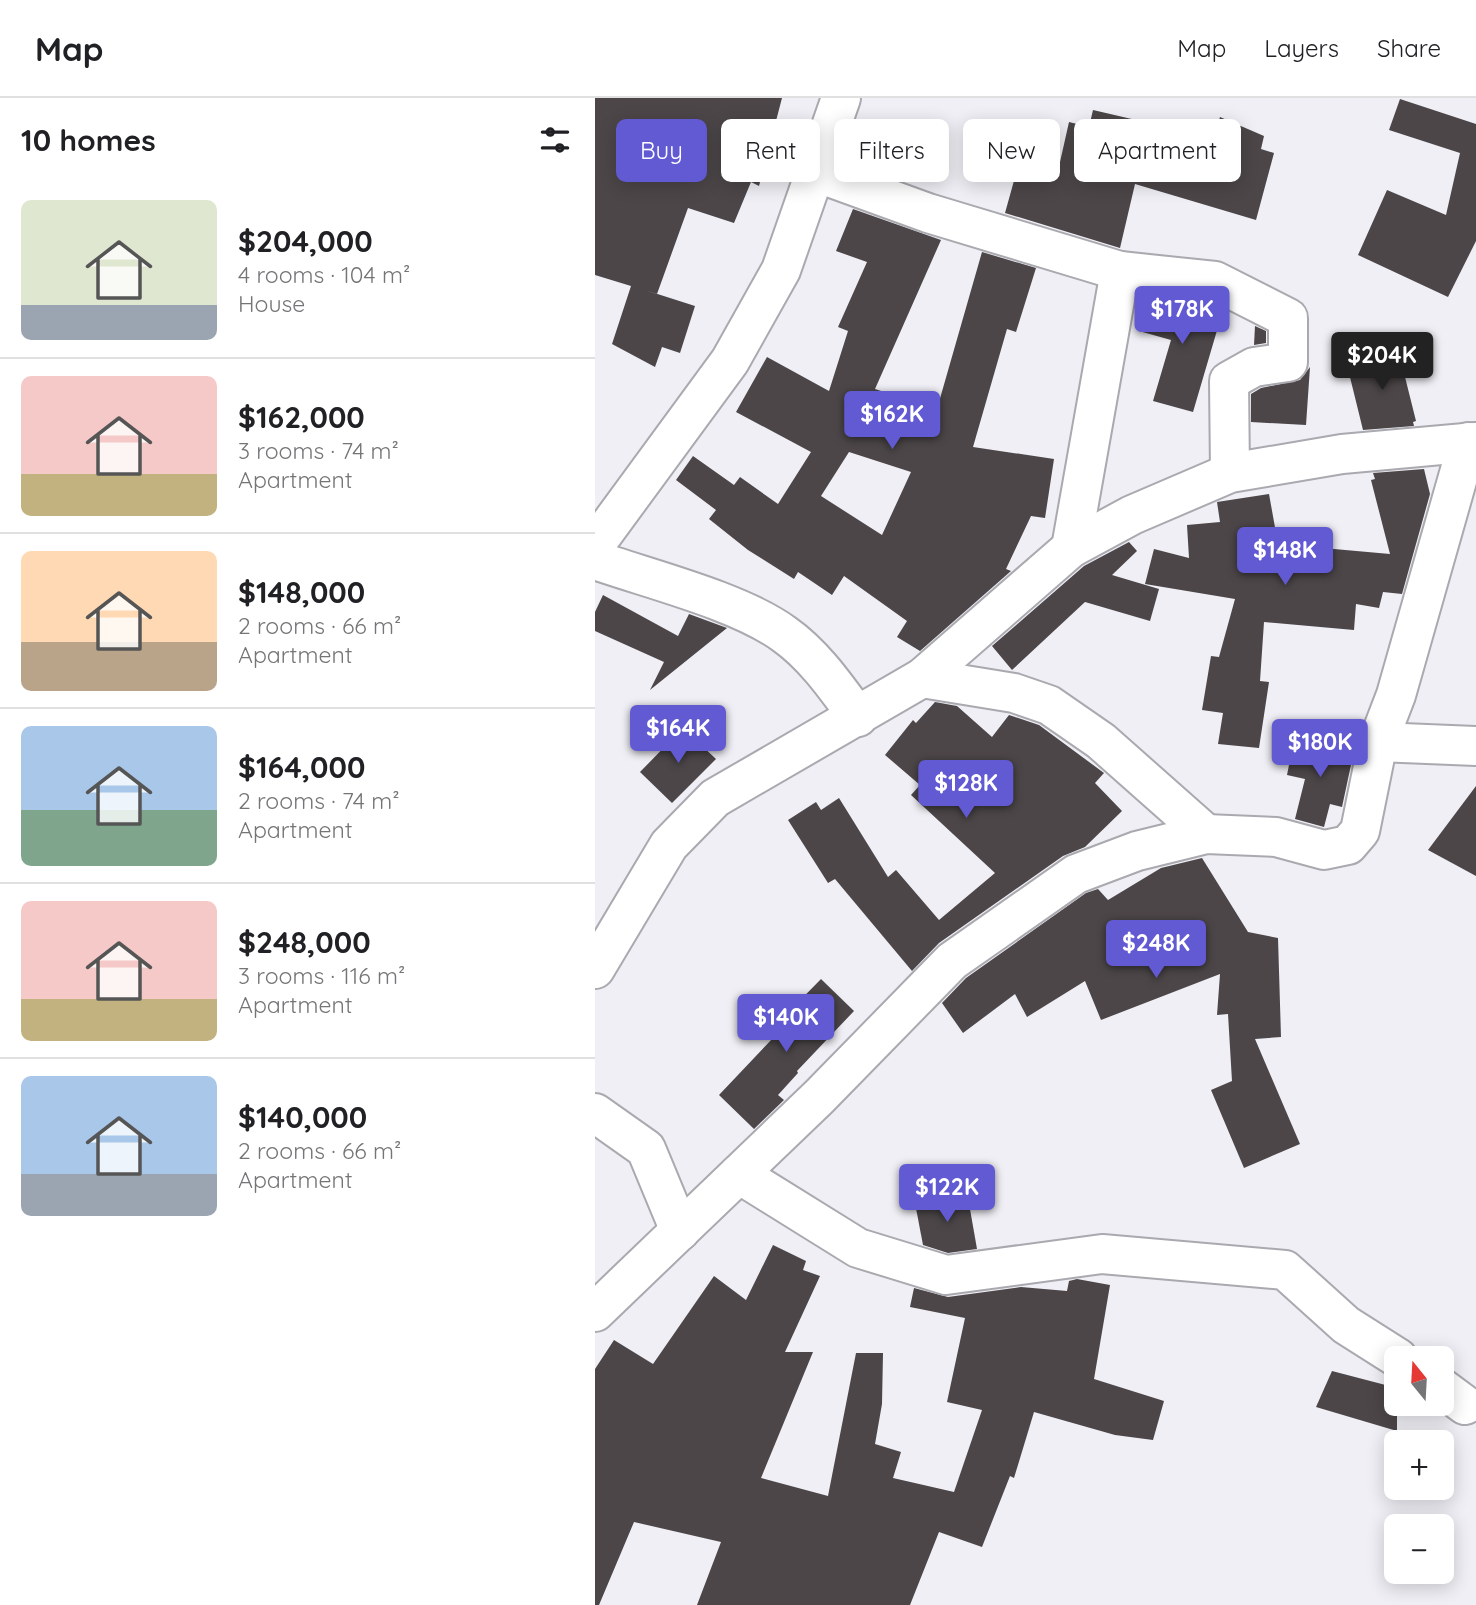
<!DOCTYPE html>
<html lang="en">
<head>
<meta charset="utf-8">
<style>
	body { margin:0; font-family:Quicksand,sans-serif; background:#f6f6f6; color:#202124; height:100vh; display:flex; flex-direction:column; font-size:26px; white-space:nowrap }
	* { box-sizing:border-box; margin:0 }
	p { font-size:23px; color:#757577 }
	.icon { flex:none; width:38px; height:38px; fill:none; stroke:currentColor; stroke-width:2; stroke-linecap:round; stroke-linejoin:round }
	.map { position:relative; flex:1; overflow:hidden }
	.panel { display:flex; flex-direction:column; background:#fff; width:595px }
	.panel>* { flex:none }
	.banner { position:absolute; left:21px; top:21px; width:665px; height:63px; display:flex; gap:14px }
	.needle { width:46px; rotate:342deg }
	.controls { position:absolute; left:789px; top:1248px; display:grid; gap:14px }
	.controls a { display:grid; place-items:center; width:70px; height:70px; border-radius:10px; background:#fff; box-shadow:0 4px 18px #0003; font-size:35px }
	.price { position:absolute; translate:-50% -60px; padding:0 16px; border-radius:7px; background:#625ad3; color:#fff; font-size:23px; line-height:46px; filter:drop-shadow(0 2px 4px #0008) }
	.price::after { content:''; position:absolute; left:50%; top:42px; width:21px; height:16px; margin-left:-10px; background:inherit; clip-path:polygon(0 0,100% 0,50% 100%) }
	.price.on { background:#222; color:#fff }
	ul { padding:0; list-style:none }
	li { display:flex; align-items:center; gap:21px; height:175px; padding:0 21px }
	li+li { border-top:2px solid #e0e0e0 }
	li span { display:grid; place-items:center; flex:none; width:196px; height:140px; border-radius:10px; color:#555 }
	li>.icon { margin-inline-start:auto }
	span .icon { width:84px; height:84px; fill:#fffc; stroke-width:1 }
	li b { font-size:30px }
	h2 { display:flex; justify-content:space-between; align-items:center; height:84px; padding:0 21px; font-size:30px }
	.chip { padding:0 24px; border-radius:10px; background:#fff; box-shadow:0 4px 18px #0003; font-size:24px; line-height:63px }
	.chip.on { background:#625ad3; color:#fff }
	header { display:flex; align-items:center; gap:42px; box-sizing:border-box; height:98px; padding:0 35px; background:#fff; border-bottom:2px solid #e0e0e0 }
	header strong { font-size:33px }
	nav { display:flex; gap:38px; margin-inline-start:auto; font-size:24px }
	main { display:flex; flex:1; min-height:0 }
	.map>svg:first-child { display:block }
	.building { fill:#4c4648; fill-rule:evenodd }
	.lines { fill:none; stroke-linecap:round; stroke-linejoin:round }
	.street-casing { stroke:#a9a9af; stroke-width:42 }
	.street { stroke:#fff; stroke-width:38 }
</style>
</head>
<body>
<header>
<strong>Map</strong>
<nav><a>Map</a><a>Layers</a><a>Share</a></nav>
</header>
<main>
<section class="panel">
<h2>10 homes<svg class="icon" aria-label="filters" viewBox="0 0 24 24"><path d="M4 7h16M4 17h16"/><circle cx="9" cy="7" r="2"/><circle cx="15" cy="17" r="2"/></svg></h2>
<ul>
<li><span style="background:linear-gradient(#dfe7d0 75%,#9aa5b1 0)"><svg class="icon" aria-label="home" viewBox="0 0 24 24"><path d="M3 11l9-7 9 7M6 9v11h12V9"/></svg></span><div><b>$204,000</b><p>4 rooms · 104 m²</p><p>House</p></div></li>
<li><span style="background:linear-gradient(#f6c9c9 70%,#c2b280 0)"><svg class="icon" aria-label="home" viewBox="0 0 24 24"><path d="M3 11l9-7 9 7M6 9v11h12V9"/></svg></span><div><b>$162,000</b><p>3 rooms · 74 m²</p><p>Apartment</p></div></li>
<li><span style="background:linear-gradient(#ffd9b3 65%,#b9a48a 0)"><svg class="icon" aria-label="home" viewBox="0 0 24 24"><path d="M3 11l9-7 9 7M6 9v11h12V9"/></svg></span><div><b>$148,000</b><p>2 rooms · 66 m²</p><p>Apartment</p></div></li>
<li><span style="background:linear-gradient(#a9c7e8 60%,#7fa58c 0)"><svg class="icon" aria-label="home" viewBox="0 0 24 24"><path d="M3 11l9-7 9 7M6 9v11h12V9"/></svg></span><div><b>$164,000</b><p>2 rooms · 74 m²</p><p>Apartment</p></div></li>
<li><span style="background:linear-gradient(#f6c9c9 70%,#c2b280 0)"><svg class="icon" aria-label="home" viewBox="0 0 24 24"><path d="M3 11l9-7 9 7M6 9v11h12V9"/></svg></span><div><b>$248,000</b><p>3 rooms · 116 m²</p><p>Apartment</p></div></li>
<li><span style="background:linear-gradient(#a9c7e8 70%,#9aa5b1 0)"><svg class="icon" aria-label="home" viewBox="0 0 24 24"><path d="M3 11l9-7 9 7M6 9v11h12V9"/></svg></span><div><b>$140,000</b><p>2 rooms · 66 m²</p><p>Apartment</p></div></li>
</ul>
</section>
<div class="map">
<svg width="881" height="1507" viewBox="0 0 881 1507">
	<rect width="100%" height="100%" fill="#efeff5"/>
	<g class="building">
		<polygon points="0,0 187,0 164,88 156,84 139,125 93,110 62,196 50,192 100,208 85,255 67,249 60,269 17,246 36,188 0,177"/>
		<polygon points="805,1 881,26 881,143 853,199 763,157 792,92 851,117 865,55 794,32"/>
		<polygon points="498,12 584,32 585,27 619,38 625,19 669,38 666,51 679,55 661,122 540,86 525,150 410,115 427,54 465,64 474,24 494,29"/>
		<path d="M258 111 346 142 280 291 342 311 387 154 441 170 421 234 412 231 378 349 459 361 450 420 436 418 411 471 416 473 325 553 302 539 312 523 249 478 237 497 203 474 199 481 153 452 114 421 121 412 81 382 98 358 139 387 145 379 183 406 216 354 141 314 172 259 234 293 253 233 243 229 272 164 241 153ZM254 354 316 374 287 437 226 398Z"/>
		<polygon points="554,198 614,204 628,212 598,314 558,303 576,242 544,233"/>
		<polygon points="660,228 671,233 671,245 659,247"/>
		<polygon points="803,251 821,323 818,324 819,328 768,332 753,271 769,272 765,260"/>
		<polygon points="715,269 711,327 656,324 656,296 666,290 705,282"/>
		<polygon points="829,371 835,396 807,496 788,494 784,510 761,506 759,532 669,524 665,583 674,584 664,650 623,646 628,615 607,612 616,558 624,559 640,501 550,486 559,451 594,460 592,427 625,424 622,404 674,396 683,446 795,456 776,382 780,381 778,375"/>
		<polygon points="534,444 542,453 517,477 564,491 555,523 490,504 417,572 397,548 489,468"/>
		<polygon points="8,497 83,538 94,516 132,530 55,592 69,564 0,533 0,514"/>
		<polygon points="340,604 362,608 397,639 414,617 444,627 509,675 500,685 527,713 490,749 468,758 344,845 317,873 240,781 233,785 193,722 221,704 226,712 244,700 293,779 301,772 344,822 400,775 316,697 325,687 290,657 318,622 321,625"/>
		<polygon points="88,630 121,661 77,705 45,674"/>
		<polygon points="699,642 759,653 747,709 735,706 729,729 700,721 710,681 692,677"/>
		<polygon points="881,688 881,778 833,752"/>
		<polygon points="607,760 653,834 683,840 686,939 660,941 705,1046 649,1070 616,992 637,983 633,916 622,917 625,876 506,922 490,883 432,919 420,896 368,935 347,905 371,880 491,795 503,791 513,802 566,770"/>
		<polygon points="226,881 259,913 202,973 203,975 183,997 189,1002 159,1031 124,997 178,940 173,935"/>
		<polygon points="372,1094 382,1151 353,1155 328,1147 320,1105"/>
		<polygon points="178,1147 211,1163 208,1172 225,1178 190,1254 218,1254 166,1380 233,1398 261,1255 288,1255 287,1306 280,1346 306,1354 298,1380 359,1394 387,1312 352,1304 370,1220 315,1209 319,1190 353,1199 426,1189 472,1193 474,1183 482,1181 515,1187 499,1281 569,1303 558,1342 520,1337 439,1314 419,1380 415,1378 387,1449 344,1434 315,1507 102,1507 126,1444 39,1424 4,1507 0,1507 0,1271 19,1242 58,1266 119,1178 151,1202"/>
		<polygon points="737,1273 802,1290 802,1333 721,1309"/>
	</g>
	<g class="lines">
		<g class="street-casing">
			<g id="street">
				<polyline points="220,74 333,115 525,173 620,183 693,220 693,264 659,269 634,283 635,375"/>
				<polyline points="0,447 135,263 186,172 246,0"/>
				<polyline points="476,450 525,173"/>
				<path d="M0 462C54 481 144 503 189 536 219 557 241 589 263 619"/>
				<polyline points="327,580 419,595 454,607 506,643 611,736"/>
				<polyline points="783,644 881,648"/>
				<polyline points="0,871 74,747 120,700 327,580 476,450 537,417 635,375 747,356 881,344"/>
				<polyline points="0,1015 51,1051 85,1133"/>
				<polyline points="144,1076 263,1150 351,1177 507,1156 690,1172 751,1227 803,1260"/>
				<polyline points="0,1214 224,999 357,863 481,776 542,753 611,736 681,739 729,752 753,747 765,733 783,644 801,597 873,344"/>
				<polyline points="847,1290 870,1307"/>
			</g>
		</g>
		<use href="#street" class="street"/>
	</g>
</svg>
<div class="controls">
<a><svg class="needle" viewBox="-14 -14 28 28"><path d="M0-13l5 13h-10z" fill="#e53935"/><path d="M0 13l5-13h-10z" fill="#757577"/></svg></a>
<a>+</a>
<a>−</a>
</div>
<b class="price" style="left:587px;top:248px">$178K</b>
<b class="price on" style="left:787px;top:294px">$204K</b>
<b class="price" style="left:297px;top:353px">$162K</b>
<b class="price" style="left:690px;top:489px">$148K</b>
<b class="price" style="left:83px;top:667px">$164K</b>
<b class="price" style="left:725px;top:681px">$180K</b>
<b class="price" style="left:371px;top:722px">$128K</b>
<b class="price" style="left:561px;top:882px">$248K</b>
<b class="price" style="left:191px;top:956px">$140K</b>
<b class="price" style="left:352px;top:1126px">$122K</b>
<div class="banner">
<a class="chip on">Buy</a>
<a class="chip">Rent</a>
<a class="chip">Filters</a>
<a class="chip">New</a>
<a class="chip">Apartment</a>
</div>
</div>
</main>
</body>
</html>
